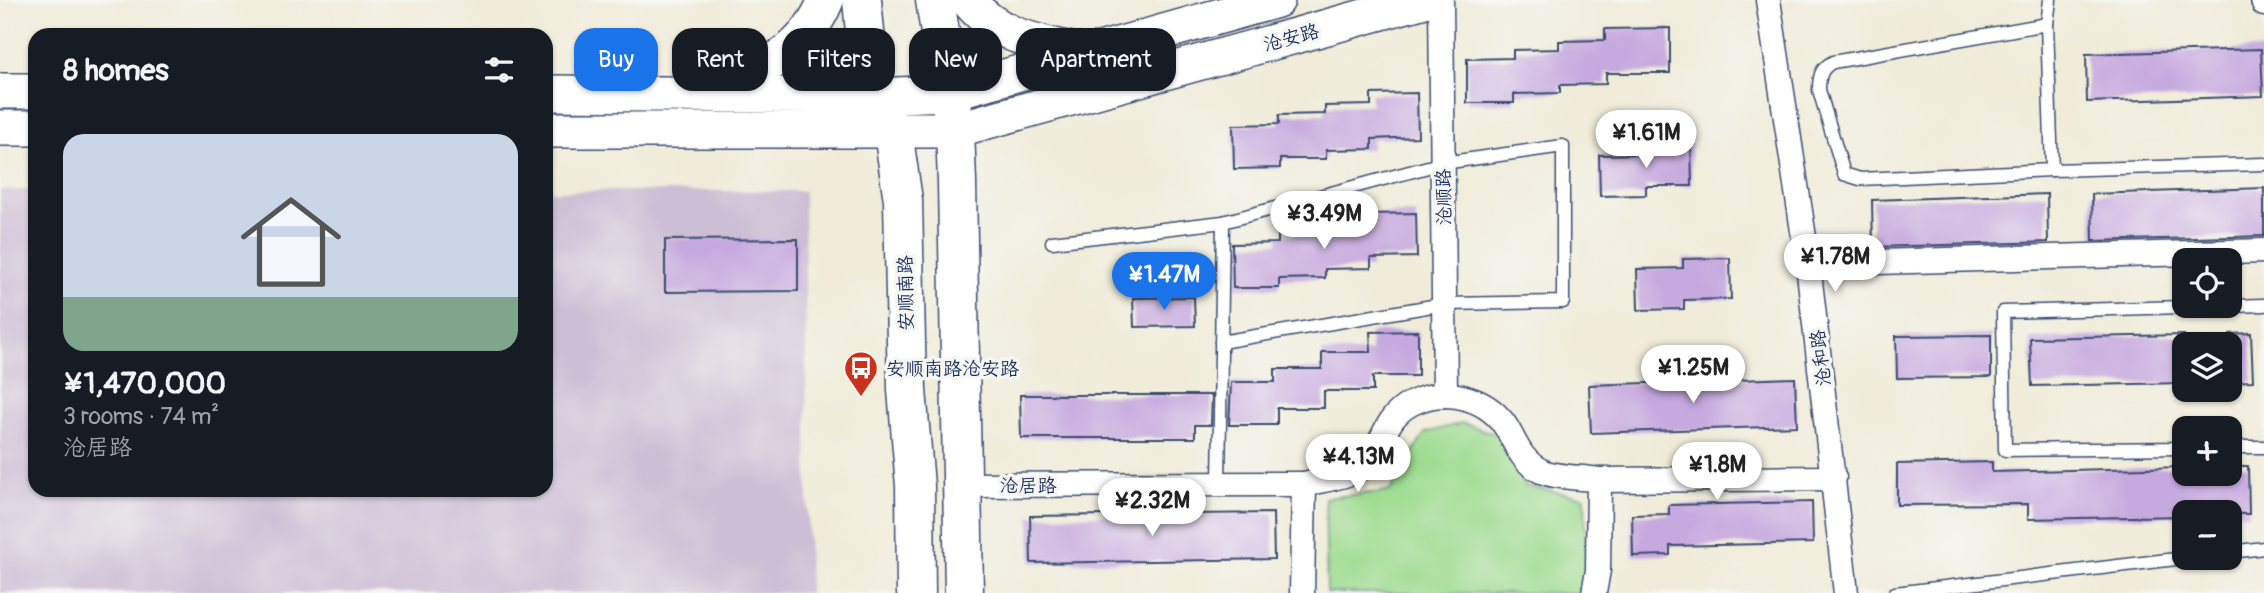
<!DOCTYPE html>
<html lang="en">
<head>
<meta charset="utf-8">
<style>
	body { margin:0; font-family:Pangolin,"LXGW WenKai TC",sans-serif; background:#20242c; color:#f1f3f6; height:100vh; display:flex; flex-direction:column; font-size:26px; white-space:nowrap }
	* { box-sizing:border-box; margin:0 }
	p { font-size:23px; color:#9ea1a6 }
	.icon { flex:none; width:38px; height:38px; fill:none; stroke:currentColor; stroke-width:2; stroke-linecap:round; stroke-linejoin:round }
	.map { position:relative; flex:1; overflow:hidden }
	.side { position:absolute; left:28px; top:28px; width:525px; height:469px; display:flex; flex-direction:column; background:#171b24; border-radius:21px; box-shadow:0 2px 5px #0004 }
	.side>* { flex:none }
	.top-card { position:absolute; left:574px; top:28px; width:665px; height:63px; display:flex; gap:14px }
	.controls { position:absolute; left:2172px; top:248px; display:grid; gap:14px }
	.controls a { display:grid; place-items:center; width:70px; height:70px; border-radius:14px; background:#171b24; box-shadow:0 2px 5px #0004; font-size:35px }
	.price { position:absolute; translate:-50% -60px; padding:0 16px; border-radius:24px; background:#fff; color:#222; font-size:23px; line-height:46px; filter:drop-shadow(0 2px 4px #0008) }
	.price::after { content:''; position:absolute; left:50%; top:42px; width:21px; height:16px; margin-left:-10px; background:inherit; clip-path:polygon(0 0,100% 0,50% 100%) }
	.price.selected { background:#1a73e8; color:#fff }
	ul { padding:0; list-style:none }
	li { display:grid; align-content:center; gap:14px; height:371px; padding:0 35px }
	li span { display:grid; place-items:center; height:217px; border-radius:21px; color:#555 }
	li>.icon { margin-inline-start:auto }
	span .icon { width:126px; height:126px; fill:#fffc; stroke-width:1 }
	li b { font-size:30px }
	h2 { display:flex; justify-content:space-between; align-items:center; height:84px; padding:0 35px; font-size:30px }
	.tag { padding:0 24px; border-radius:21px; background:#171b24; box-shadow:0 2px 5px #0004; font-size:24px; line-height:63px }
	.tag.selected { background:#1a73e8; color:#fff }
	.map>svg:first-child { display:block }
	.industrial { fill:#ccbed4 }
	.green { fill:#9ddb8f; stroke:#5c8576; stroke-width:2 }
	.building { fill:#c6a9df }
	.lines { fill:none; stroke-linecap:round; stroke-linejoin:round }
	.lane-casing { stroke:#3b4b70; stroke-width:15 }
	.street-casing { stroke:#3b4b70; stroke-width:27 }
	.secondary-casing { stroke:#3b4b70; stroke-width:38 }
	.primary-casing { stroke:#3b4b70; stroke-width:41 }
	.lane { stroke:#fff; stroke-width:12 }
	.street { stroke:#fff; stroke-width:24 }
	.secondary { stroke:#fff; stroke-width:35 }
	.primary { stroke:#fff; stroke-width:38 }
	.labels { text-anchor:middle; stroke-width:7; stroke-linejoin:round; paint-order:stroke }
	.street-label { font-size:19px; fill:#1b2f5e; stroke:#f6f6f2 }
	.poi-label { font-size:19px; fill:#1b2f5e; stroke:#f6f6f2; text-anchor:start }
</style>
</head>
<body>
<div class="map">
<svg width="2264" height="593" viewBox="0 0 2264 593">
	<rect width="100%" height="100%" fill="#f6f6f2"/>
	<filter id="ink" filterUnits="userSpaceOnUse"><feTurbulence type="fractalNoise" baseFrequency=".0143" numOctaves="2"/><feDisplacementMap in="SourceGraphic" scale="14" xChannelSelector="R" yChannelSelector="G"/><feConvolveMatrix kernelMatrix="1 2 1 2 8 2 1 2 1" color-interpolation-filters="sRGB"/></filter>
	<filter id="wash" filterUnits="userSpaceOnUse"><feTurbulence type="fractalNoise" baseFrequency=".00686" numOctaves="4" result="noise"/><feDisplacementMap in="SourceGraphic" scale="28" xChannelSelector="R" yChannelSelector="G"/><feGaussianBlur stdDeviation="1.57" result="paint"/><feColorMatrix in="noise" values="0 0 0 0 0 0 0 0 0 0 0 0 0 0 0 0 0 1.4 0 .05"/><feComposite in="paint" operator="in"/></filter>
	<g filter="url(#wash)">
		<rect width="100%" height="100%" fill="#f0ecd9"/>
		<polygon class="industrial" points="0,190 35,190 35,490 546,490 546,191 804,191 809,593 0,593"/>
		<polygon class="green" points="1462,423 1502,436 1525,486 1585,497 1587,593 1327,593 1325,498 1390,491 1425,433"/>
		<g id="blocks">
			<g class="building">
				<polygon points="1670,28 1670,73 1606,73 1606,84 1560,85 1560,93 1514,94 1514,103 1467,103 1467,59 1513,58 1513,50 1559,49 1559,41 1605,40 1605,29"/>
				<polygon points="2261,49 2263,96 2087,102 2086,54"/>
				<polygon points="1417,93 1418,137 1372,139 1372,149 1326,150 1326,159 1280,159 1280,168 1234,169 1233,125 1279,124 1279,115 1325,114 1325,106 1371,105 1371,94"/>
				<polygon points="1691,144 1692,186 1646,186 1646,195 1600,196 1599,155 1645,154 1645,146"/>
				<polygon points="2264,188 2264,236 2093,241 2092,194"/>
				<polygon points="2047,194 2048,242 1873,247 1872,200"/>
				<polygon points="1416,213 1417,257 1371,258 1371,268 1325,269 1325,278 1279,279 1279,288 1233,288 1232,244 1278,243 1278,235 1324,234 1324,225 1370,224 1370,214"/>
				<polygon points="798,239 798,291 665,292 665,240"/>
				<polygon points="1730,258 1731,299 1684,300 1684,309 1638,310 1637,269 1683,268 1683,259"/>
				<polygon points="1194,297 1195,326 1134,327 1133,298"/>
				<polygon points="1418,331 1418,376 1373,376 1373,391 1324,391 1324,408 1277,408 1277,425 1229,425 1231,382 1275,382 1275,369 1322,369 1322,352 1371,352 1370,332"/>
				<polygon points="2251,333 2253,381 2230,382 2230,334"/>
				<polygon points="1991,335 1991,377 1897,378 1896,336"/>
				<polygon points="2184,335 2184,383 2032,386 2030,338"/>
				<polygon points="1795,378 1797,426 1591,433 1589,385"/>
				<polygon points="1020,395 1212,395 1211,425 1195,425 1195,438 1021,438"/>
				<polygon points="1992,462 1992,472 2184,467 2184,474 2230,474 2230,466 2248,466 2249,514 2184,513 2184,516 2028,519 2028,504 1897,505 1897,464"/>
				<polygon points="1812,502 1813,543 1670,546 1670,555 1633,556 1632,515 1669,514 1669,505"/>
				<polygon points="1273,513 1274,559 1031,563 1030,516"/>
			</g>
		</g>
	</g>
	<g filter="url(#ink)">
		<use href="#blocks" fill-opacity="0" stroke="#3b4b70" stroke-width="2"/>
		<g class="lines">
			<g class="lane-casing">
				<g id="lane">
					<polyline points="2050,0 2047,24 2052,170"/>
					<path d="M2047 24 1833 62C1821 68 1819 76 1819 90L1844 174 1860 179 2052 170 2264 164"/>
					<polyline points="1052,242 1223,222 1443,163 1563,146 1563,302 1444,304 1221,342"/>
					<polyline points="2230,306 2264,305"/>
					<polyline points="2230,447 2264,447"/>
					<polyline points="2184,448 2005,450 2003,312 2219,306"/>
					<polyline points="1219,484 1223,222"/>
					<polyline points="2230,552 2264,548"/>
					<polyline points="1895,593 2184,558"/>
				</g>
			</g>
			<g class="street-casing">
				<g id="street">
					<polyline points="1441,0 1445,395"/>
					<polyline points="1768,0 1808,264 1846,593"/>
					<polyline points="2263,0 2264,4"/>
					<polyline points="1808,264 2264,251"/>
					<polyline points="1599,480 1834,478"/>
					<polyline points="962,485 1304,484"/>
					<path d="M1302 593 1304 484C1324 479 1356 477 1369 460 1387 437 1385 413 1419 400 1451 388 1490 399 1508 430 1517 447 1523 462 1541 471 1556 478 1582 477 1599 480L1598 570 1594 593"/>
				</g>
			</g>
			<g class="secondary-casing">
				<g id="secondary">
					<path d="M968 0C997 38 1042 43 1085 53"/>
					<path d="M716 89C766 66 804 54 826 0"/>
					<polyline points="0,91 35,91"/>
					<polyline points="546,93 871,96 948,93 1277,0"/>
					<polyline points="0,128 35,128"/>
					<polyline points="546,130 955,130 1425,0"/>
				</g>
			</g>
			<g class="primary-casing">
				<g id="primary">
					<polyline points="862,0 871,96 893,132 903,200 907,390 915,486 916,593"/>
					<polyline points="935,0 955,130 957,182 964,593"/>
				</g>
			</g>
			<use href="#lane" class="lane"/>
			<use href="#street" class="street"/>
			<use href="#secondary" class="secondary"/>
			<use href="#primary" class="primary"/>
		</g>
	</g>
	<defs>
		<g id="bus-pin" transform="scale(1.75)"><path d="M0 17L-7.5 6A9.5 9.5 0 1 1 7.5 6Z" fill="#c8321e" stroke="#f6f6f2"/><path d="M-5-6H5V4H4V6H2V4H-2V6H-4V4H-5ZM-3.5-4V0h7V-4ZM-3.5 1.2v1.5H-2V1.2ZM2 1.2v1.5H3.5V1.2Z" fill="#fff"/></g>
	</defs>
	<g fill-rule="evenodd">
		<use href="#bus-pin" x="861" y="368"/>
	</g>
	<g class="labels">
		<g class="street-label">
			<text transform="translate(1291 37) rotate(-15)" y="7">沧安路</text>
			<text transform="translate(1443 197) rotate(-91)" y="7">沧顺路</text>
			<text transform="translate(905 293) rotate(-91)" y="7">安顺南路</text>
			<text transform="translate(1820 358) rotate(-97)" y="7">沧和路</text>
			<text x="1028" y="492">沧居路</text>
		</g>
		<g class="poi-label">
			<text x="886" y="375">安顺南路沧安路</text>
		</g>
	</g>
</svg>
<div class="controls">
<a><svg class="icon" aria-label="locate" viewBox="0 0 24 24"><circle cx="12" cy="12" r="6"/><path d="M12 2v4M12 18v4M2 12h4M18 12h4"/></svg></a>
<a><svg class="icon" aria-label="layers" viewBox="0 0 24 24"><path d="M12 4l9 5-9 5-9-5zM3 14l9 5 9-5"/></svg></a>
<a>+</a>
<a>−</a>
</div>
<b class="price" style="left:1646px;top:170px">¥1.61M</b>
<b class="price" style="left:1324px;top:251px">¥3.49M</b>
<b class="price" style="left:1835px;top:294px">¥1.78M</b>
<b class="price selected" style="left:1164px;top:312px">¥1.47M</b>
<b class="price" style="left:1693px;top:405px">¥1.25M</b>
<b class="price" style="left:1358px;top:494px">¥4.13M</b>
<b class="price" style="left:1717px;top:502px">¥1.8M</b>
<b class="price" style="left:1152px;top:538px">¥2.32M</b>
<div class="top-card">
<a class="tag selected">Buy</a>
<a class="tag">Rent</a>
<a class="tag">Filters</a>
<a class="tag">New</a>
<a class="tag">Apartment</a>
</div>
<section class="side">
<h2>8 homes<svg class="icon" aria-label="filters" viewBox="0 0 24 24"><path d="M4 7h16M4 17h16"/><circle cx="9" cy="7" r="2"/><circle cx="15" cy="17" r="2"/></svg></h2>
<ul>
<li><span style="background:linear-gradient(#c9d6e8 75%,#7fa58c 0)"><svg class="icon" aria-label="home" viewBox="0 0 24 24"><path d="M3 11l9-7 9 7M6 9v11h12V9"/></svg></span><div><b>¥1,470,000</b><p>3 rooms · 74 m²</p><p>沧居路</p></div></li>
</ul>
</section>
</div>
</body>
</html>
